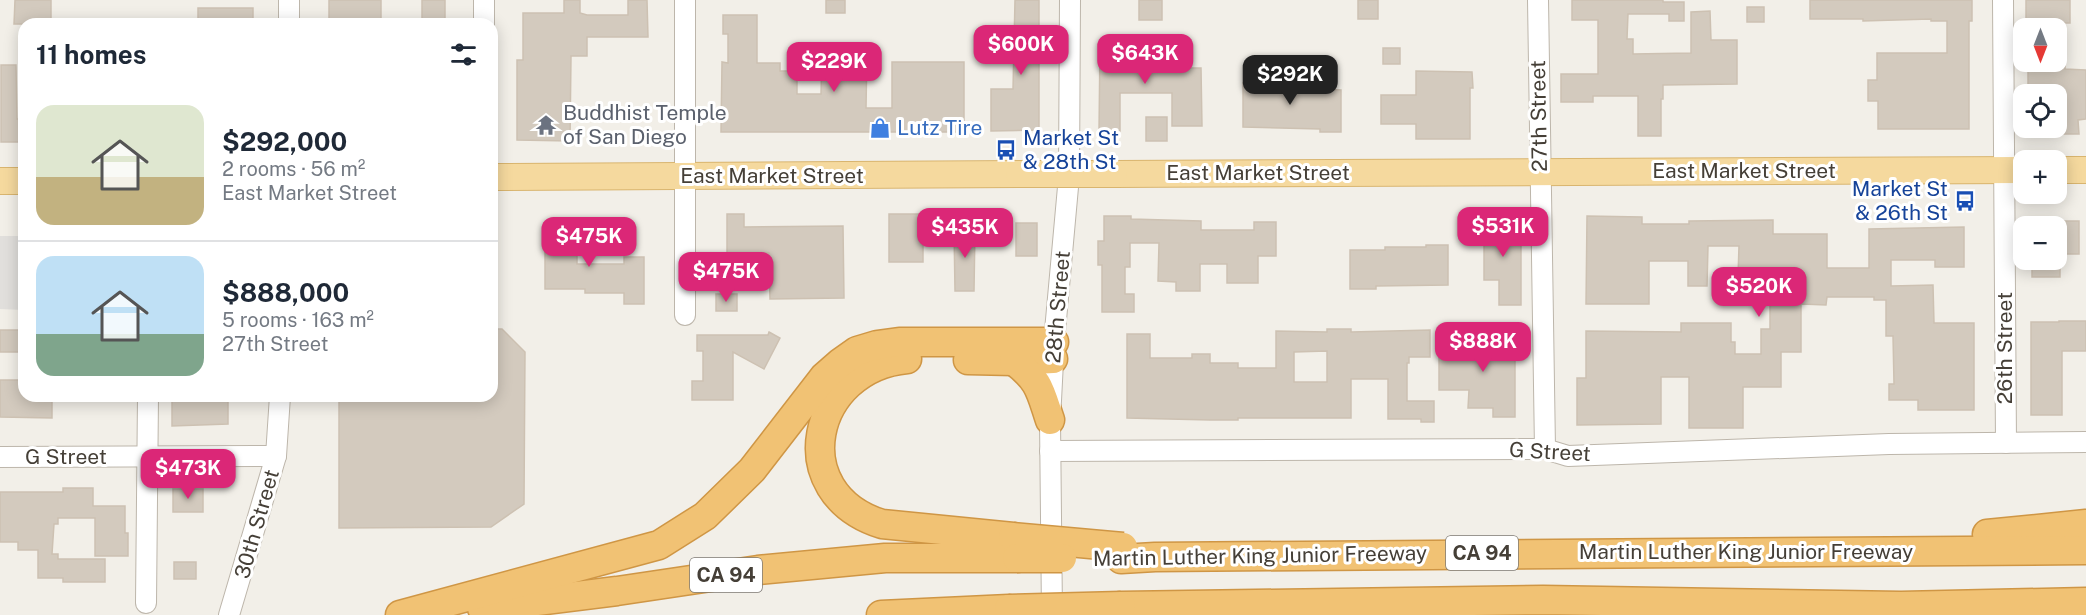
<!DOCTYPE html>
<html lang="en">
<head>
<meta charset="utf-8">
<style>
	body { margin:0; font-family:"Public Sans",sans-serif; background:#f2f2f3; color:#1f2937; height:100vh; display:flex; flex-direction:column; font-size:22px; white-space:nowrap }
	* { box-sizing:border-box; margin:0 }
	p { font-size:20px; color:#747a83 }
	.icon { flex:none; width:33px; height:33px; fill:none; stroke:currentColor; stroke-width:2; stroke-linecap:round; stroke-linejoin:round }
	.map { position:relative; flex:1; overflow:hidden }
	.drawer { position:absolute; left:18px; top:18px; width:480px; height:384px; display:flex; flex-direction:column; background:#fff; border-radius:18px; box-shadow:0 3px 15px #0003 }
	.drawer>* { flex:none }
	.needle { width:39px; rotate:180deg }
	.buttons { position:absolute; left:2013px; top:18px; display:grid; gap:12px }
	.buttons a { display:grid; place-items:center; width:54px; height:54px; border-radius:12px; background:#fff; box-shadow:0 3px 15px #0003; font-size:30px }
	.price { position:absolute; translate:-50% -51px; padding:0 14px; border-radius:12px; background:#db2777; color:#fff; font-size:20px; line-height:39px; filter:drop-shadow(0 2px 3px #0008) }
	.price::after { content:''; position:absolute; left:50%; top:36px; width:18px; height:14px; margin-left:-9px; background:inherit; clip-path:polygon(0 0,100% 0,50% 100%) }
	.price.on { background:#222; color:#fff }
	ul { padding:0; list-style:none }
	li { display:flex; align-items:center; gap:18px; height:150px; padding:0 18px }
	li+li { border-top:2px solid #e0e1e3 }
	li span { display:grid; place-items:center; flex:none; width:168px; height:120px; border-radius:18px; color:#555 }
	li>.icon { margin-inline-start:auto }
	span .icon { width:72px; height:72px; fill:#fffc; stroke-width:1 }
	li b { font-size:26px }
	h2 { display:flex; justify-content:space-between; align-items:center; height:72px; padding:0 18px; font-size:26px }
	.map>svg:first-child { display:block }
	.parking { fill:#e1dfdc }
	.building { fill:#d3cabe; stroke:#cdc1b2; stroke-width:1.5; fill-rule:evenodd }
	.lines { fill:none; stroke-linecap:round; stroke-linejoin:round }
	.minor-casing { stroke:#bdb6ab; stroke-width:22 }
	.major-casing { stroke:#d9b56f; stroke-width:28 }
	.highway-casing { stroke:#cf9645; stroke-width:31 }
	.minor { stroke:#fff; stroke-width:20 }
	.major { stroke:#f5d99e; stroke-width:26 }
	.highway { stroke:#f1c274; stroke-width:28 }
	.major-bridge-casing { stroke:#d9b56f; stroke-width:28; stroke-linecap:butt }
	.highway-bridge-casing { stroke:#cf9645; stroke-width:31; stroke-linecap:butt }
	.major-bridge { stroke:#f5d99e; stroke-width:26 }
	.highway-bridge { stroke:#f1c274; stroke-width:28 }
	.labels { text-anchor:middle; stroke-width:6; stroke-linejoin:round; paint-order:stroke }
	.shield { fill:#fff; stroke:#7d7973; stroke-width:1.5 }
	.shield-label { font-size:20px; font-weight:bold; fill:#453f37 }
	.worship-label { font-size:21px; fill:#5b616d; stroke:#fff; text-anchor:start }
	.street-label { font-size:21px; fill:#453f37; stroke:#fff }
	.shop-label { font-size:21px; fill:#366cbe; stroke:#fff; text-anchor:start }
	.transit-label { font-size:21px; fill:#164399; stroke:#fff; text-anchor:start }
</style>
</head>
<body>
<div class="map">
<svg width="2086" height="615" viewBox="0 0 2086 615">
	<rect width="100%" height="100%" fill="#f2efe8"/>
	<polygon class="parking" points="0,236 24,236 24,310 0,309"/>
	<g class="building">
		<polygon points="15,0 51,0 51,24 14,24"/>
		<rect x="329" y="0" width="52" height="22"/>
		<rect x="422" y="0" width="23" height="24"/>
		<polygon points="564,0 580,0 580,13 587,15 628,15 628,0 647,0 648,37 587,37 587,56 571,56 570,141 517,140 517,60 523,60 523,13 564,13"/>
		<rect x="826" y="0" width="19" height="13"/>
		<polygon points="1015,0 1039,0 1039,130 991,131 991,89 1013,89"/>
		<rect x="1139" y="0" width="23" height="20"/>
		<rect x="1358" y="0" width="20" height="19"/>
		<polygon points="1572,0 1663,0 1663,2 1684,2 1684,21 1669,21 1669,14 1628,14 1627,39 1633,39 1633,54 1691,53 1691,12 1710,11 1711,40 1737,40 1737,84 1663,85 1663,99 1661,99 1661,136 1638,136 1638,96 1593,96 1593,102 1561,102 1561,74 1598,74 1598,20 1572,20"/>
		<polygon points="1810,0 1972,0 1972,21 1969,21 1969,129 1878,129 1878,101 1868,101 1868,80 1877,80 1877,53 1947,53 1947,21 1931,21 1931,19 1863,21 1863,19 1810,19"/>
		<rect x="2026" y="0" width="44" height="23"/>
		<rect x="1747" y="7" width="17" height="15"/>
		<rect x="198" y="8" width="55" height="16"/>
		<polygon points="723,15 757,15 757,63 780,63 780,71 797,71 797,94 821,94 822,52 867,52 866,108 892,108 892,62 964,62 964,132 721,132 722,62 728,63 728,34 723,34"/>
		<polygon points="1100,44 1153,44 1153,68 1201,68 1202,126 1172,126 1172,93 1120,93 1120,133 1099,133"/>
		<rect x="1383" y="48" width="17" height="16"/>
		<polygon points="1,65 16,65 17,119 24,119 24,142 1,142"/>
		<polygon points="1247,65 1260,65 1260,87 1341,90 1341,132 1320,132 1320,129 1243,127 1243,83 1247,83"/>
		<polygon points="2028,66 2065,66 2065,69 2086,70 2086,119 2078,120 2079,134 2056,134 2056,94 2028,94"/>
		<polygon points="1416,71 1472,72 1473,88 1470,88 1470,139 1416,139 1416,124 1381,124 1381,95 1416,95"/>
		<rect x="1146" y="117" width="21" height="24"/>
		<polygon points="1484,210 1503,210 1503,231 1521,231 1521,305 1499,305 1499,280 1484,280"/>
		<polygon points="727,214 744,214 744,227 843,226 844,298 770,299 769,253 727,253"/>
		<rect x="889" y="214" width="34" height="48"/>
		<polygon points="1104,216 1131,216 1131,219 1201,221 1201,230 1254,230 1254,222 1276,222 1276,256 1258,256 1258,283 1227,283 1227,264 1200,264 1200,291 1176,291 1176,282 1158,281 1159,243 1130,243 1130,267 1125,267 1125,294 1134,294 1134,312 1102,312 1102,265 1098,265 1098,241 1104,241"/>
		<polygon points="1587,216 1642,217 1642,224 1689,224 1689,221 1773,220 1773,234 1827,234 1827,268 1869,268 1869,229 1964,227 1964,267 1935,267 1935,260 1891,260 1891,286 1933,285 1934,323 1974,323 1974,410 1918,410 1918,400 1889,400 1889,384 1894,384 1893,336 1886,336 1886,300 1874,300 1874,297 1827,297 1826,305 1801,304 1801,352 1781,352 1781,387 1743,387 1743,428 1689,428 1689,377 1661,377 1661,424 1577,425 1577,378 1586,378 1586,331 1681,332 1681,323 1731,323 1731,342 1735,342 1735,354 1761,354 1761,329 1770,329 1770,304 1757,304 1757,290 1722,290 1722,276 1738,276 1739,246 1708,246 1707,286 1688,286 1688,261 1649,261 1649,304 1586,304"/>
		<rect x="2056" y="221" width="23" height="33"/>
		<polygon points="545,223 577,223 577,264 624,264 624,257 644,257 644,304 624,304 624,293 585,293 585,289 545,289"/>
		<rect x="1016" y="223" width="21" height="33"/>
		<polygon points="954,229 975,229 974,291 955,291"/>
		<polygon points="1426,245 1448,245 1448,285 1376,286 1376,289 1350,289 1350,250 1385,250 1385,247 1426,247"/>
		<rect x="2032" y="260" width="28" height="17"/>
		<rect x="716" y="294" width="21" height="17"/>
		<polygon points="2059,321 2086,321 2086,351 2062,351 2062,415 2031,415 2031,322 2059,322"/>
		<polygon points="492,329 502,329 525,352 524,504 491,527 339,528 339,396 492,396"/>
		<path d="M1327 329H1351V332L1430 330V357H1409V363H1407V401H1434V422H1421V419H1388V379H1351V418H1238V420H1210L1127 418V334H1150V358H1192V354H1210V363H1238V368H1276V331L1327 332ZM1327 351V382H1294V352Z"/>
		<rect x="0" y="330" width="24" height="22"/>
		<polygon points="769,332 780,338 764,369 733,352 733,400 692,400 692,381 703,381 703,351 697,351 697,335 768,335"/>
		<polygon points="1478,332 1515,332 1515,417 1493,417 1493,408 1468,408 1469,390 1439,390 1439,349 1478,349"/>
		<polygon points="0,380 24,380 24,396 52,396 52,418 0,417"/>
		<polygon points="172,396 228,396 228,424 172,426"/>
		<polygon points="63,488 93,488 93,506 125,506 125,533 128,533 128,556 95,556 95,518 58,518 58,524 54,524 52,554 58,554 58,559 105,559 105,582 63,582 63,578 38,578 38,550 18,550 18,542 0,542 0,492 63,492"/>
		<rect x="173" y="489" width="30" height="23"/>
		<rect x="174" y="562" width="22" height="17"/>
	</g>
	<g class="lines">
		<g class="minor-casing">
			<g id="minor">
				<polyline points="685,0 685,315"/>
				<polyline points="1538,0 1545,449"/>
				<polyline points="2003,0 2006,443"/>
				<polyline points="289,24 289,0"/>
				<polyline points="484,24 484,0"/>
				<polyline points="1050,451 1545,449 1568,456 1889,444 2086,442"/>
				<polyline points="0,457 276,456"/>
				<polyline points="146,603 148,396"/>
				<polyline points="229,615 276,456 280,396"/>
				<polyline points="1052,615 1050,420 1054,342 1069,176 1070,0"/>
			</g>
		</g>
		<g class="major-casing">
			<g id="major">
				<polyline points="2056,170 2086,170"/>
				<polyline points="1114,174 2024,170"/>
				<polyline points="492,177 1019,174"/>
				<polyline points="0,181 24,181"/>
			</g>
		</g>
		<g class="highway-casing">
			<g id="highway">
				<path d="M907 359C811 368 783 493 882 524L1013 537"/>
				<polyline points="968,360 1014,361 1053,359"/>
				<path d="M1014 361C1040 381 1040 390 1050 420"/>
				<polyline points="1987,534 2086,524"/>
				<polyline points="1121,559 1155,557 2086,550"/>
				<polyline points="1121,606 1543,600 1901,606 2086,602"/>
				<polyline points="482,608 617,591 758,570 885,558 1017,558"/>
				<polyline points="400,615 659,545 705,516 752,470 824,377 840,363 857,351 877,345 899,342 1054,342"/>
				<polyline points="881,615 1009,609"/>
			</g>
		</g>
		<use href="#minor" class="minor"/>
		<use href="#major" class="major"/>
		<use href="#highway" class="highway"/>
		<g class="major-bridge-casing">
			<polyline id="major-bridge" points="1019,174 1114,174"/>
		</g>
		<g class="highway-bridge-casing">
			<g id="highway-bridge">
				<polyline points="1013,537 1123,547"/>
				<polyline points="1017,558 1062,558"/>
				<polyline points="1009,609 1121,606"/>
			</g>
		</g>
		<use href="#major-bridge" class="major-bridge"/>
		<use href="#highway-bridge" class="highway-bridge"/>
	</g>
	<defs>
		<g id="temple-bare" transform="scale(1.62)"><path d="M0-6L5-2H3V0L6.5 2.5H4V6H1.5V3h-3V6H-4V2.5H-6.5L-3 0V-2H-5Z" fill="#6b7280" stroke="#fff" stroke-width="2.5" paint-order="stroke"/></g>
		<g id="shop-bare" transform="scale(1.62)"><path d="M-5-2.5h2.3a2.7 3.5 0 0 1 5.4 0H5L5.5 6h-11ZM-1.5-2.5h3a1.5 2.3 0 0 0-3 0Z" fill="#3f7fe0" stroke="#fff" stroke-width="2.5" paint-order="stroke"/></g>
		<g id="bus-bare" transform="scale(1.62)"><path d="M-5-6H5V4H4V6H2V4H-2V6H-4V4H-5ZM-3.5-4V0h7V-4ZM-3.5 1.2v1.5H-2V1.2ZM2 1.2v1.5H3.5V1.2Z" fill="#1a4fb4" stroke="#fff" stroke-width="2.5" paint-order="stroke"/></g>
	</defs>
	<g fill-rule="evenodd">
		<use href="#temple-bare" x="546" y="125"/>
		<use href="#shop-bare" x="880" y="128"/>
		<use href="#bus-bare" x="1006" y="150"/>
		<use href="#bus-bare" x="1965" y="201"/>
	</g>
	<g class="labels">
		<g class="shield">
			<rect x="1446" y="536" width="72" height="34" rx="4.5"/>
			<rect x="690" y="558" width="72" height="34" rx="4.5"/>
		</g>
		<g class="shield-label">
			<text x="1482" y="560">CA 94</text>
			<text x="726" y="582">CA 94</text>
		</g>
		<g class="worship-label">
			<text x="563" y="120">Buddhist Temple<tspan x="563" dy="24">of San Diego</tspan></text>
		</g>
		<g class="street-label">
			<text transform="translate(1539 116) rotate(-91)" y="7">27th Street</text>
			<text x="1744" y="178">East Market Street</text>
			<text x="1258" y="180">East Market Street</text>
			<text x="772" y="183">East Market Street</text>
			<text transform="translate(1058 307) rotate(-85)" y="7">28th Street</text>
			<text transform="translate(2005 348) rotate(-90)" y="7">26th Street</text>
			<text transform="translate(1550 452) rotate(3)" y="7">G Street</text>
			<text x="66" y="464">G Street</text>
			<text transform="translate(257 524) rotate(-74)" y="7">30th Street</text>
			<text x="1746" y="559">Martin Luther King Junior Freeway</text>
			<text transform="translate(1260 556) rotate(-1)" y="7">Martin Luther King Junior Freeway</text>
		</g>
		<g class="shop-label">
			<text x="897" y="135">Lutz Tire</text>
		</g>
		<g class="transit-label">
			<text x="1023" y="145">Market St<tspan x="1023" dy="24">&amp; 28th St</tspan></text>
			<text x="1948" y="196" text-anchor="end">Market St<tspan x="1948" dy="24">&amp; 26th St</tspan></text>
		</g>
	</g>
</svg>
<div class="buttons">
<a><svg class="needle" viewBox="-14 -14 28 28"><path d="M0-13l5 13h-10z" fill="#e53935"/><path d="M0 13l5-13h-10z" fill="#747a83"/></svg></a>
<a><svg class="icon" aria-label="locate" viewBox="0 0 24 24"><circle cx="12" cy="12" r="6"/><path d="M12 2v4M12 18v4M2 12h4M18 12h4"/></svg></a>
<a>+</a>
<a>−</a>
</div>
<b class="price" style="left:1021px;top:76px">$600K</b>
<b class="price" style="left:1145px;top:85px">$643K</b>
<b class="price" style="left:834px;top:93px">$229K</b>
<b class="price on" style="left:1290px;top:106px">$292K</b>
<b class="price" style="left:1503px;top:258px">$531K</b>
<b class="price" style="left:965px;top:259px">$435K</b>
<b class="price" style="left:589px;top:268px">$475K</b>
<b class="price" style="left:726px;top:303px">$475K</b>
<b class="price" style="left:1759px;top:318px">$520K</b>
<b class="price" style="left:1483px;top:373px">$888K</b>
<b class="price" style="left:188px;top:500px">$473K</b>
<section class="drawer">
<h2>11 homes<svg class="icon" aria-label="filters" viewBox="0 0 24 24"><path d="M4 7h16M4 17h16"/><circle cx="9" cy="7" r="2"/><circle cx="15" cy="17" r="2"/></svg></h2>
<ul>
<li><span style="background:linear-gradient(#dfe7d0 60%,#c2b280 0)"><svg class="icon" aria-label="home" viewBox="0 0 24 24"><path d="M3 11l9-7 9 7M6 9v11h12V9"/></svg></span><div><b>$292,000</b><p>2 rooms · 56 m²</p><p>East Market Street</p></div></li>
<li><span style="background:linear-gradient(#bfe0f5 65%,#7fa58c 0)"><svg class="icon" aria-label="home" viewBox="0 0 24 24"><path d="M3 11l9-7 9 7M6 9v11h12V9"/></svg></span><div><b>$888,000</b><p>5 rooms · 163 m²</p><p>27th Street</p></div></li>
</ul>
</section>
</div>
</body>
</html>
